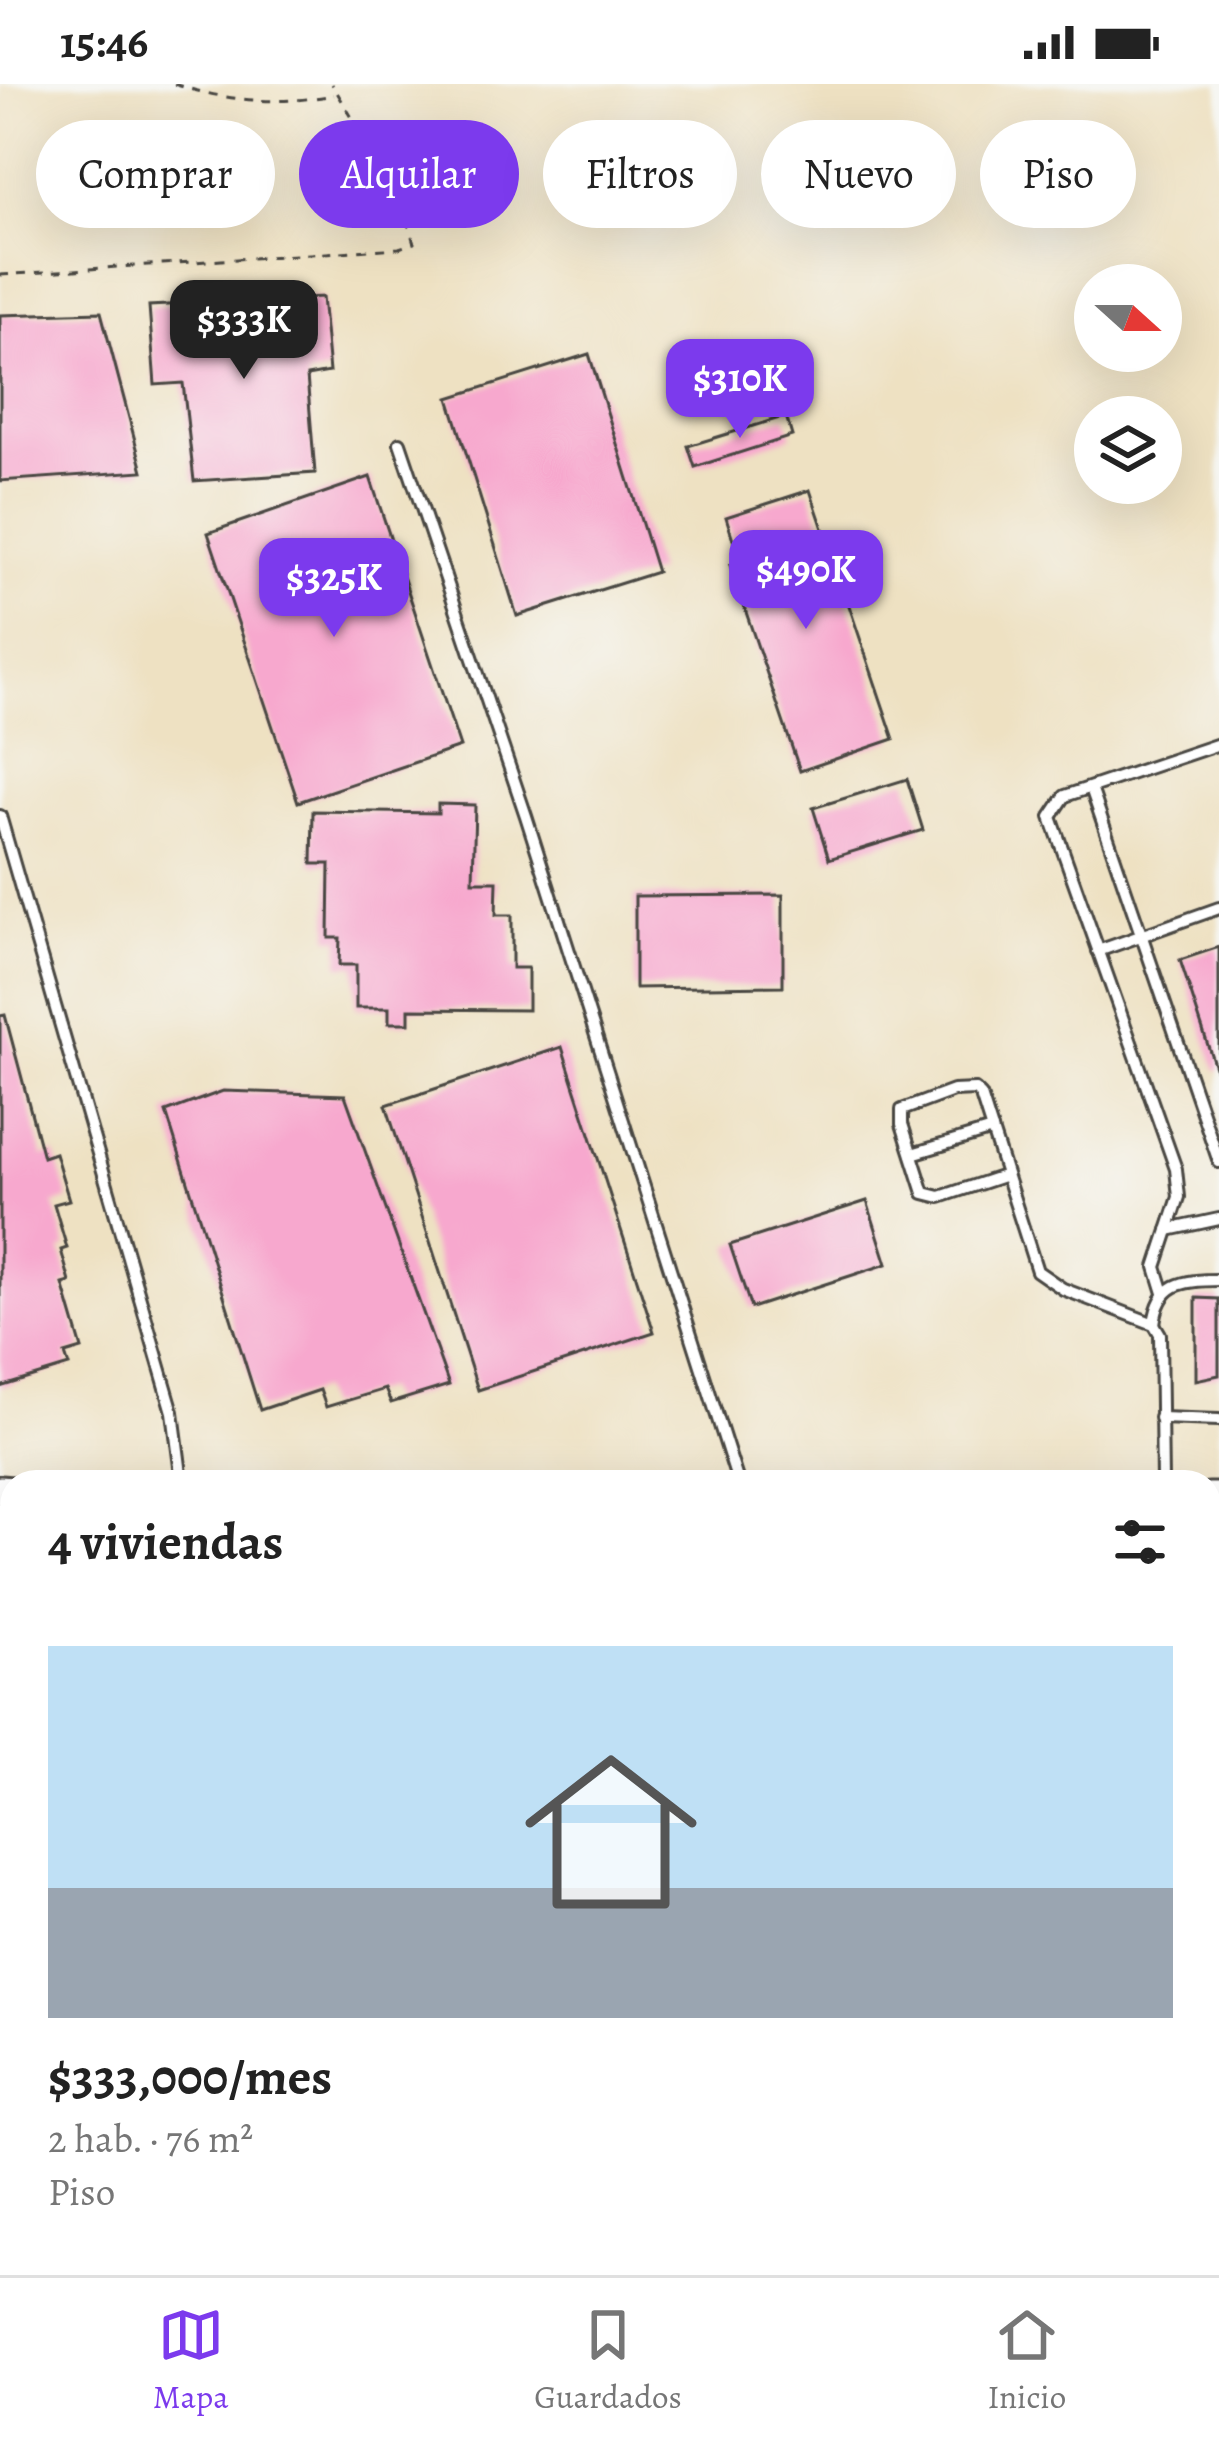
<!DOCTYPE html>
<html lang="es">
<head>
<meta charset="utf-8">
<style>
	body { margin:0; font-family:Alegreya,serif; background:#f2f2f2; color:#222; height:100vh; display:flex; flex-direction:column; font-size:45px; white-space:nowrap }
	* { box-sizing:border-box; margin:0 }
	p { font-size:39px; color:#767676 }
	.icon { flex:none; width:66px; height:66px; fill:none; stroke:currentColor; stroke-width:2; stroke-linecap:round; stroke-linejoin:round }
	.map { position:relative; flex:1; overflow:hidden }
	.side { position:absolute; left:0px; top:1386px; width:1221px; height:807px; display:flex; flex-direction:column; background:#fff; border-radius:36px 36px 0 0; box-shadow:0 12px 48px #0002 }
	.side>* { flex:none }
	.banner { position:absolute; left:36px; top:36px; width:1149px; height:108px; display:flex; gap:24px }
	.needle { width:78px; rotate:111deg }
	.tools { position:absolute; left:1074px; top:180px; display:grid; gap:24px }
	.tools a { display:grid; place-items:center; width:108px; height:108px; border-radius:50%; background:#fff; box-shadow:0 12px 48px #0002; font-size:60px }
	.price { position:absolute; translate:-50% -102px; padding:0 27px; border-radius:24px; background:#7c3aed; color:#fff; font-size:39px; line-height:78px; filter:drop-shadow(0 3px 6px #0008) }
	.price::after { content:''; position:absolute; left:50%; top:72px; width:36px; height:27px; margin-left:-18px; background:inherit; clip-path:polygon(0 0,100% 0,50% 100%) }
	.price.on { background:#222; color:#fff }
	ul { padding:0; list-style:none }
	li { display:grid; align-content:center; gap:24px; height:636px; padding:0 48px }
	li span { display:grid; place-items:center; height:372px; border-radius:0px; color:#555 }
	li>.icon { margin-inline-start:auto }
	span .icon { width:216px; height:216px; fill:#fffc; stroke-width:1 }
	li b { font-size:51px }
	h2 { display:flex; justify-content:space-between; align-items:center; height:144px; padding:0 48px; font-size:51px }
	.tag { padding:0 42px; border-radius:54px; background:#fff; box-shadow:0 12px 48px #0002; font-size:42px; line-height:108px }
	.tag.on { background:#7c3aed; color:#fff }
	.status { display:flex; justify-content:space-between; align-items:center; height:84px; padding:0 60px; background:#fff; direction:ltr }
	.status svg { height:33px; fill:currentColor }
	.tabs { display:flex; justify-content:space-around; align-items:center; height:168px; border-top:3px solid #e0e0e0; background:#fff; font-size:33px; color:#767676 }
	.tabs a { display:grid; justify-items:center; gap:6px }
	.tabs .on { color:#7c3aed }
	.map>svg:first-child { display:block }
	.building { fill:#f7a8ce }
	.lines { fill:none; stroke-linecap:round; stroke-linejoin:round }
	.service-casing { stroke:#484642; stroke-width:16 }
	.tertiary-casing { stroke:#484642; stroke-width:33 }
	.motorway-casing { stroke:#484642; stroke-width:45 }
	.path { stroke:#484642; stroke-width:3; stroke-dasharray:9 9; stroke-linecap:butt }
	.service { stroke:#fff; stroke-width:10 }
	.tertiary { stroke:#fff; stroke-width:27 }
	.motorway { stroke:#f3c26a; stroke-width:39 }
</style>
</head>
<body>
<div class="status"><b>15:46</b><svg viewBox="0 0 49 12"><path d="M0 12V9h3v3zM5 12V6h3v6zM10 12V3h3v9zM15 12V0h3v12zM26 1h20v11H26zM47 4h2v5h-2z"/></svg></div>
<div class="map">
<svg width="1219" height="2191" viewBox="0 0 1219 2191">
	<rect width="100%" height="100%" fill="#f6f6f2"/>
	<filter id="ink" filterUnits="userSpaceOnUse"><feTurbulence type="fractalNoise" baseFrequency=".00833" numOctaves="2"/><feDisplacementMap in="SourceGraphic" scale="24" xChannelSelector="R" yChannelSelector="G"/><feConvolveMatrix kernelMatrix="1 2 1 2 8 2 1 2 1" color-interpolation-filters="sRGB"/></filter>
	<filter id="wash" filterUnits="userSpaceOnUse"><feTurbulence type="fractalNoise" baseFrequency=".004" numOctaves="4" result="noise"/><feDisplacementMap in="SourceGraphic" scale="48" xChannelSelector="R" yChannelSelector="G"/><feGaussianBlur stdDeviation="2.7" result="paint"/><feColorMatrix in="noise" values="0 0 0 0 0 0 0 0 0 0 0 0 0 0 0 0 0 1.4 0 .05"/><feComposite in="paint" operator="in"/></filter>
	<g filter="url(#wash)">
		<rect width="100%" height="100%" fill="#eee1c2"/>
		<g id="blocks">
			<g class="building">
				<polygon points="322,213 329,288 307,292 315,389 194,397 183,299 155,301 149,222"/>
				<polygon points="101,228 143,387 0,397 0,231"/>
				<polygon points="589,270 657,488 517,532 449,314"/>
				<polygon points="786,332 792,352 695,383 688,362"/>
				<polygon points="370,393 460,663 298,718 208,449"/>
				<polygon points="810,406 894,655 800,687 730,481 740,478 726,433"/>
				<polygon points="907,695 923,746 829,775 813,724"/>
				<polygon points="438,720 475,721 473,797 497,797 496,831 512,831 512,884 528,884 528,926 409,925 409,939 389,939 389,924 356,924 356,881 339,881 340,854 329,854 330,780 312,780 313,727 438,729"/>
				<polygon points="783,811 783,902 635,904 635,812"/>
				<polygon points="1219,863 1219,985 1216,986 1180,876"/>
				<polygon points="5,931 43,1073 55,1069 69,1116 54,1120 67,1164 61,1166 70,1198 63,1200 82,1265 65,1270 69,1282 0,1303 0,932"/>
				<polygon points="562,963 654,1248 478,1306 386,1021"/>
				<polygon points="223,1007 345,1011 449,1301 391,1319 385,1305 326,1323 320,1306 260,1326 166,1028"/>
				<polygon points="867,1117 887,1180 751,1224 730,1161"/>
				<polygon points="1196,1214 1219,1215 1219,1291 1196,1296"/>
			</g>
		</g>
	</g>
	<g filter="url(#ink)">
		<use href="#blocks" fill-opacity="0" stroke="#484642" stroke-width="3"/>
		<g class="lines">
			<g class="service-casing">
				<g id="service">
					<polyline points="400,359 526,732 738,1398"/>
					<polyline points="1091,704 1219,1078"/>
					<polyline points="0,732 173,1328 182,1398"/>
					<polyline points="1098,867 1219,824"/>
					<polyline points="912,1070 992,1046"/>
					<polyline points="1006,1091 940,1113 924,1109 902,1040 902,1026 953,1007 975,1006 981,1012 1037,1187 1063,1205 1154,1240 1160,1250 1162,1398"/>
					<polyline points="1168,1146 1219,1135"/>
					<polyline points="1164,1209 1156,1183 1179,1113 1176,1085 1051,733 1065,712 1219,660"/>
					<path d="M1154 1240C1159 1199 1182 1196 1219 1196"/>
					<polyline points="1160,1334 1219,1336"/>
					<polyline points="1209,1726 1219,1729"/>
					<polyline points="1209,2023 1219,2053"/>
					<polyline points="508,2181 510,2191"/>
					<polyline points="843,2181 845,2191"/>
					<polyline points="1036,2181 1038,2191"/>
				</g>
			</g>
			<g class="tertiary-casing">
				<g id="tertiary">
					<polyline points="0,1406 12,1407"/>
					<polyline points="1209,1413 1219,1413"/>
					<polyline points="0,1638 12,1638"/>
					<polyline points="1209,1643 1219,1643"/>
				</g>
			</g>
			<g class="motorway-casing">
				<g id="motorway">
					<polyline points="0,1500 12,1500"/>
					<polyline points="1209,1507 1219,1507"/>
					<polyline points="0,1549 12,1549"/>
					<polyline points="1209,1557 1219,1557"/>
				</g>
			</g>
			<g class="path">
				<path d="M174 0C228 18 279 21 334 11"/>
				<polyline points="0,191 399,164 414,159 400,114 332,0"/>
				<polyline points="195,1393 719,1397"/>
				<polyline points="753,1397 1145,1397"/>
				<polyline points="121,1398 121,1394 167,1394"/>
				<polyline points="1209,1668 1219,1668"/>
			</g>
			<use href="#service" class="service"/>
			<use href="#tertiary" class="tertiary"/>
			<use href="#motorway" class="motorway"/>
		</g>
	</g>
</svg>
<div class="tools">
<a><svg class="needle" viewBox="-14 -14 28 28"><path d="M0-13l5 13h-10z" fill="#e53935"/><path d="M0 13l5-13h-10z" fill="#767676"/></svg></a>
<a><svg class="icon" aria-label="layers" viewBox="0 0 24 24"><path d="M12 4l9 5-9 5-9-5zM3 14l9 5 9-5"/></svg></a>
</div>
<b class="price on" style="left:244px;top:298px">$333K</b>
<b class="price" style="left:740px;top:357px">$310K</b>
<b class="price" style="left:806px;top:548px">$490K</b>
<b class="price" style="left:334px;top:556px">$325K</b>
<div class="banner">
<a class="tag">Comprar</a>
<a class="tag on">Alquilar</a>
<a class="tag">Filtros</a>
<a class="tag">Nuevo</a>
<a class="tag">Piso</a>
</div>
<section class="side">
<h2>4 viviendas<svg class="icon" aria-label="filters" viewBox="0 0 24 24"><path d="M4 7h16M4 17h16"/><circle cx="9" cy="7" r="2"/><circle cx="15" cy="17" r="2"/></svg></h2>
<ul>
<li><span style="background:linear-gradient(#bfe0f5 65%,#9aa5b1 0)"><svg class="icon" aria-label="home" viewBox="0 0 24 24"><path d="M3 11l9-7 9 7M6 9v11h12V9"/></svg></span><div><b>$333,000/mes</b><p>2 hab. · 76 m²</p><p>Piso</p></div></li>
</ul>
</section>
</div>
<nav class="tabs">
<a class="on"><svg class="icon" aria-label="map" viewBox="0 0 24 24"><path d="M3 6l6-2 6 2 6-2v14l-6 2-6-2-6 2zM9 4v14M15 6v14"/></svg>Mapa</a>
<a><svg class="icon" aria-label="saved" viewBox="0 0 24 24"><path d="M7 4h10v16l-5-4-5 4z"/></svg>Guardados</a>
<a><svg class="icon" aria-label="home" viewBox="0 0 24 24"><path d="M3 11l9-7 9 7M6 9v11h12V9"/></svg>Inicio</a>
</nav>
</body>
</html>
